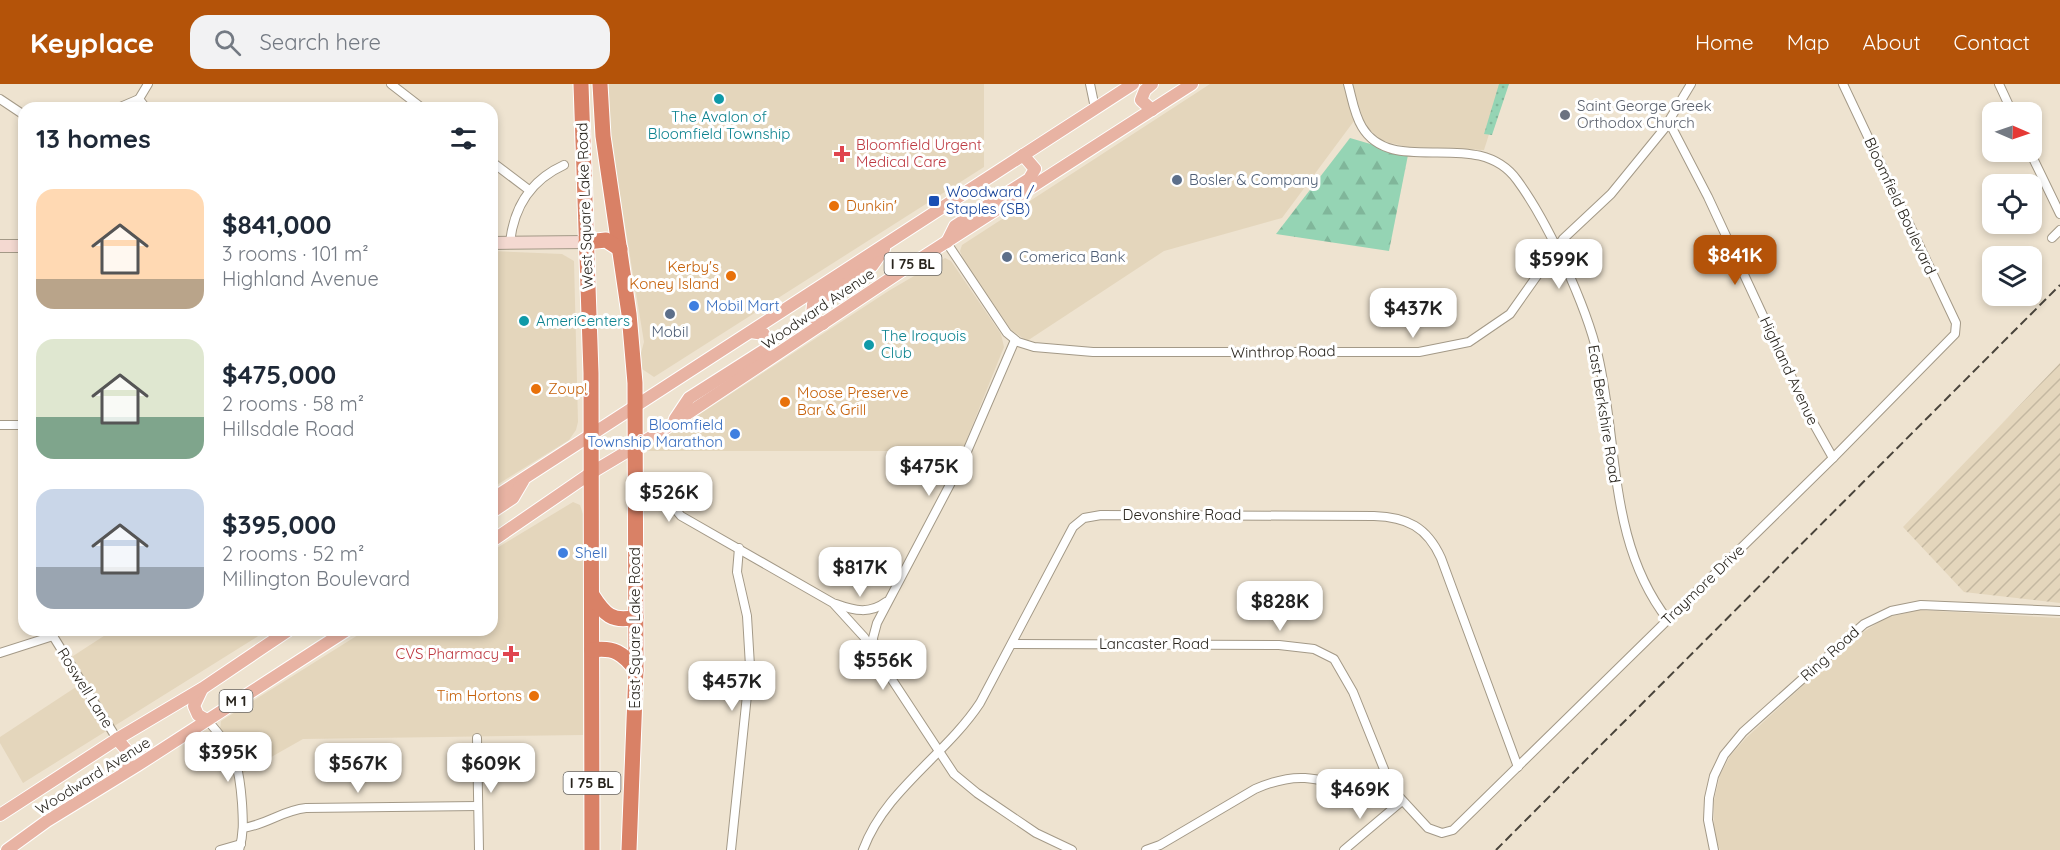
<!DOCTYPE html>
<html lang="en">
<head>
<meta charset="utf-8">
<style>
	body { margin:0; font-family:Quicksand,sans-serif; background:#f2f2f3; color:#1f2937; height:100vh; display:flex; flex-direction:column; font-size:22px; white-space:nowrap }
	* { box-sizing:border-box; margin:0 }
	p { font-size:20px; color:#747a83 }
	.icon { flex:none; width:33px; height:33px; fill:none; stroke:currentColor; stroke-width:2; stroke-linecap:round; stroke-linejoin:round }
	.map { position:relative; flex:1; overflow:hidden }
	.sheet { position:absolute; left:18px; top:18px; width:480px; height:534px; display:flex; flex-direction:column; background:#fff; border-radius:18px; box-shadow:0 3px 9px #0003 }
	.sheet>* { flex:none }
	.needle { width:39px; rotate:92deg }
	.tools { position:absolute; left:1982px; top:18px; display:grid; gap:12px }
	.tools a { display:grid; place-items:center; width:60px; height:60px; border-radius:12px; background:#fff; box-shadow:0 3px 9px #0003; font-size:30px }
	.price { position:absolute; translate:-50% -51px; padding:0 14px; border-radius:12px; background:#fff; color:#222; font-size:20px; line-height:39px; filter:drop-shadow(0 2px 3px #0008) }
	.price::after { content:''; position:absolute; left:50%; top:36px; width:18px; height:14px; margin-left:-9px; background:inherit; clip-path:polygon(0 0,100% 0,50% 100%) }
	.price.active { background:#b45309; color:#fff }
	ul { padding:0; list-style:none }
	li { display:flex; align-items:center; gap:18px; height:150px; padding:0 18px }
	li span { display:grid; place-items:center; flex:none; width:168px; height:120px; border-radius:18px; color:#555 }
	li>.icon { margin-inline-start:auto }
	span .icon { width:72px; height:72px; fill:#fffc; stroke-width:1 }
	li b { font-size:26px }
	h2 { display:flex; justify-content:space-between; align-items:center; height:72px; padding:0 18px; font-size:26px }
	header { display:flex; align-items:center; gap:36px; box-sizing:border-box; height:84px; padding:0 30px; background:#b45309; color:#fff }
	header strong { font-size:28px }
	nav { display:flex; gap:33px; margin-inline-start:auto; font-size:21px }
	.search { width:420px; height:54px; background:#f2f2f3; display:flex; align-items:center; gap:15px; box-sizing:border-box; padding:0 21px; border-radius:18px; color:#747a83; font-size:22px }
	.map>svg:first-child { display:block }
	.built { fill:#e4d6bc }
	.industrial { fill:url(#industrial-furrows) }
	.grass { fill:url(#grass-dots) }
	.forest { fill:url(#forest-firs) }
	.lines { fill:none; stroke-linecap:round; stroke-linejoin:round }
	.street-casing { stroke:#a39987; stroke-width:10 }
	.secondary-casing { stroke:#a39987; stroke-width:14 }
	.primary-casing { stroke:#fff; stroke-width:14 }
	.highway-casing { stroke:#fff; stroke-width:17 }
	.street { stroke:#fff; stroke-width:8 }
	.secondary { stroke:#f4d9d1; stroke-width:12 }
	.primary { stroke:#e8b3a3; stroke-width:12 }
	.highway { stroke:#d98166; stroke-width:15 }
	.rail { stroke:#49443b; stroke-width:2; stroke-dasharray:9 4.5; stroke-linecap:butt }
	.culture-dot { fill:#0f9aa8; stroke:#fff; stroke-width:2 }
	.worship-dot { fill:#6b7280; stroke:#fff; stroke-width:2 }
	.health-dot { fill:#e0444e; stroke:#fff; stroke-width:2 }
	.service-dot { fill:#5c6f8a; stroke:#fff; stroke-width:2 }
	.transit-dot { fill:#1a4fb4; stroke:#fff; stroke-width:2 }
	.food-dot { fill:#e8710a; stroke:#fff; stroke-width:2 }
	.shop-dot { fill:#3f7fe0; stroke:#fff; stroke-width:2 }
	.labels { text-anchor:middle; stroke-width:6; stroke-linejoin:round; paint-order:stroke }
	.shield { fill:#fff; stroke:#686661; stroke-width:1.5 }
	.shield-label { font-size:14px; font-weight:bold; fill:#28241d }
	.worship-label { font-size:15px; fill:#5b616d; stroke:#fff; text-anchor:start }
	.culture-label { font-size:15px; fill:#0d838f; stroke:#fff; text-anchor:start }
	.health-label { font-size:15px; fill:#be3a42; stroke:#fff; text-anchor:start }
	.service-label { font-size:15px; fill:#4e5e75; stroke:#fff; text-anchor:start }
	.transit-label { font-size:15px; fill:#164399; stroke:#fff; text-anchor:start }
	.street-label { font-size:15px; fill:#28241d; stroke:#fff }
	.food-label { font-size:15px; fill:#c56008; stroke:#fff; text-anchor:start }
	.shop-label { font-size:15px; fill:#366cbe; stroke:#fff; text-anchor:start }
</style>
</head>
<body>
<header>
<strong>Keyplace</strong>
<div class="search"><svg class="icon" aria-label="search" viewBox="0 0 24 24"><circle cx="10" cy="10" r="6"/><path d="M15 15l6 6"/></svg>Search here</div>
<nav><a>Home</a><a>Map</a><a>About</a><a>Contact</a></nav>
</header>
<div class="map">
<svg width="2060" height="766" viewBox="0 0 2060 766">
	<defs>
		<pattern id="industrial-furrows" width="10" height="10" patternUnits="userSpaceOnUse" patternTransform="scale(1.5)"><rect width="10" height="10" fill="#e4d6bc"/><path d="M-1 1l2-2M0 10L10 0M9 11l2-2" fill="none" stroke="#c4b8a1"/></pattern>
		<pattern id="grass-dots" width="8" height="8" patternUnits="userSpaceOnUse" patternTransform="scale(1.5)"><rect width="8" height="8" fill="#95d4b4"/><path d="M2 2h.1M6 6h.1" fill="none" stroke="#80b69a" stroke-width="1.8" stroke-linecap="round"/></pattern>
		<pattern id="forest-firs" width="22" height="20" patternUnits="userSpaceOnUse" patternTransform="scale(1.5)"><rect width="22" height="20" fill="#95d4b4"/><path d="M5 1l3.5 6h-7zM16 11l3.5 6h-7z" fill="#80b69a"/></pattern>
	</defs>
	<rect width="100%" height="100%" fill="#eee3d0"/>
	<g class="built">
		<polygon points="607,0 984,0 984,83 654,293 642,285 641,269 644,258 611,56"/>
		<polygon points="1210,0 1345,0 1354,37 1282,134 1164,167 1027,257 1011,246 963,175 960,167 962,161"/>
		<polygon points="1352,0 1505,0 1484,66 1408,63 1382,57 1365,41"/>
		<polygon points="492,167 562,170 574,177 578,338 576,346 569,356 492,404"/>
		<polygon points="945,174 951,177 1001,250 1004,263 962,367 648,367 657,358 890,206"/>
		<polygon points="573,418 580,421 584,433 583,651 303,655 243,689 220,646 221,637 366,546 492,546 492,467"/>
		<polygon points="1919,526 2060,534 2060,766 1720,766 1714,750 1714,716 1720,691 1730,672 1746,654 1856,553 1885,534"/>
		<polygon points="113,546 268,546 23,699 0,659 0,653 76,603 70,574"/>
	</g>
	<polygon class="industrial" points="2060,279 2060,519 1964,508 1903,443"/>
	<polygon class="grass" points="1499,0 1509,0 1492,51 1484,50"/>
	<polygon class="forest" points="1350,54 1408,71 1389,167 1276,150"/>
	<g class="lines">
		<g class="street-casing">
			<g id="street">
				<polyline points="391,0 422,24"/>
				<polyline points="1090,0 1095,24"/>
				<path d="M1348 0C1352 14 1354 30 1362 43 1393 95 1477 41 1517 96 1548 138 1586 221 1598 272 1619 362 1608 459 1668 536"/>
				<polyline points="1999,0 2012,28"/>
				<polyline points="0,15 24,31"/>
				<polyline points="139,15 146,24"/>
				<polyline points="118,24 139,15 148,0"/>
				<polyline points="1669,38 1708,113 1811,335 1833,374"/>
				<polyline points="2030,68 2060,130"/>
				<polyline points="492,78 529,106"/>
				<polyline points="2052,154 2060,146"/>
				<path d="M510 158C514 123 531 96 564 81"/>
				<polyline points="947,159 1007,249 1018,258 1034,263 1093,268 1419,268 1469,258 1510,230 1563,155 1611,110 1664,45 1691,0"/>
				<polyline points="0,341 24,341"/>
				<polyline points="670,419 681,432 833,519 864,553 954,690 977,709 1036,749 1072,766"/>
				<path d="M836 520C855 527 870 530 886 518"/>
				<polyline points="53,552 117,655"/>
				<polyline points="1012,560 1279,561 1314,565 1334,575 1353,608 1392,705 1428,744 1442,749 1453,746 1833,374 1955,250 1956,239 1843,0"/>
				<polyline points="874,565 873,554 877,539 965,372 1015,256"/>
				<polyline points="0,569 53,552 57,546"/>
				<path d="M207 636C235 667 239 678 242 719 243 736 244 750 239 766"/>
				<polyline points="477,654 479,766"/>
				<path d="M243 744C266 741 283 726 306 724L478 722"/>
				<polyline points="220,766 241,760"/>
				<polyline points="731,766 750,582 747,532 737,488 739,464"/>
				<path d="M863 766C885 706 945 672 980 619L1073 443 1084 434 1101 431 1374 432C1407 433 1427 443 1441 474L1518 683"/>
				<path d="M1146 766 1160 761 1255 705C1271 698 1288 693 1305 694 1331 696 1364 709 1389 699"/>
				<polyline points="1344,766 1402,717"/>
				<polyline points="1714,766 1708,736 1709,714 1714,692 1724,671 1743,648 1864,540 1891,527 1921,521 2060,527"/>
			</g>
		</g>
		<g class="secondary-casing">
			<g id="secondary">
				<polyline points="492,159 586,158"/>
				<polyline points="0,162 24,162"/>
			</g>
		</g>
		<g class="primary-casing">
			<g id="primary">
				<polyline points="1152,26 1141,16 1145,6 1152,0"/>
				<polyline points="947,158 955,142 1029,95 1035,85 1023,71"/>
				<polyline points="823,240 812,232 813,220 872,182 884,165"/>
				<polyline points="675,335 689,314 766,265 768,259 764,250 751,248"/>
				<polyline points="492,415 1133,0"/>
				<polyline points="492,428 513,414 523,397"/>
				<polyline points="492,457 591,389 663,346 906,184 1192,0"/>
				<polyline points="202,605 194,622 198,631 207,636"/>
				<polyline points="117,655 129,669 125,687"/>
				<polyline points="0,731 117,655 203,604 289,546"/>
				<polyline points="7,766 47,737 138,681 347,546"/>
			</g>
		</g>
		<g class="highway-casing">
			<g id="highway">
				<polyline points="581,0 591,289 592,766"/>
				<polyline points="600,0 603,52 629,230 635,299 636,586 629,766"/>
				<polyline points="586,158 606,156 620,165"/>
				<path d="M592 511C604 530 612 539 636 533"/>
				<path d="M592 566C614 563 623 569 636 586"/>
			</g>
		</g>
		<use href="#street" class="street"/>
		<use href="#secondary" class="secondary"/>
		<use href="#primary" class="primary"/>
		<use href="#highway" class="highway"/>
		<polyline class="rail" points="1496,766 2060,201"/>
	</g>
	<g class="culture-dot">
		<circle cx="719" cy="15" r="6"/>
		<circle cx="524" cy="237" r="6"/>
		<circle cx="869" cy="261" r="6"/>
	</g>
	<circle class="worship-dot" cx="1565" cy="31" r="6"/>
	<g class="health-dot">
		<path d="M839 61h6v6h6v6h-6v6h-6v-6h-6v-6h6z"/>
		<path d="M508 561h6v6h6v6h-6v6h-6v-6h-6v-6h6z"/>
	</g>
	<g class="service-dot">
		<circle cx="1177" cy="96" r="6"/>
		<circle cx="1007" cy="173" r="6"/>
		<circle cx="670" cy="230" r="6"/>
	</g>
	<rect class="transit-dot" x="928" y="111" width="12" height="12" rx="3"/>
	<g class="food-dot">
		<circle cx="834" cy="122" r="6"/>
		<circle cx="731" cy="192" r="6"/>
		<circle cx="536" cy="305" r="6"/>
		<circle cx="785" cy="318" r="6"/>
		<circle cx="534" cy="612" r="6"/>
	</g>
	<g class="shop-dot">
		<circle cx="694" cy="222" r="6"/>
		<circle cx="735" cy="350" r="6"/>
		<circle cx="563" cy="469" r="6"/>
	</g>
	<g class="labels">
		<g class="shield">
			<rect x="884.5" y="169" width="57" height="22" rx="4.5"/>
			<rect x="219.5" y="606" width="33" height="22" rx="4.5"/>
			<rect x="563.5" y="688" width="57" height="22" rx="4.5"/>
		</g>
		<g class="shield-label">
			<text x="913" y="185">I 75 BL</text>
			<text x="236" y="622">M 1</text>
			<text x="592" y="704">I 75 BL</text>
		</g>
		<g class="worship-label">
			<text x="1577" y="27">Saint George Greek<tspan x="1577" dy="17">Orthodox Church</tspan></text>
		</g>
		<g class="culture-label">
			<text x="719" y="38" text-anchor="middle">The Avalon of<tspan x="719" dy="17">Bloomfield Township</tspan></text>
			<text x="536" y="242">AmeriCenters</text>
			<text x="881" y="257">The Iroquois<tspan x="881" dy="17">Club</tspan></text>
		</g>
		<g class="health-label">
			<text x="856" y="66">Bloomfield Urgent<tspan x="856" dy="17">Medical Care</tspan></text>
			<text x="499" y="575" text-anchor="end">CVS Pharmacy</text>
		</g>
		<g class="service-label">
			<text x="1189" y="101">Bosler &amp; Company</text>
			<text x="1019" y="178">Comerica Bank</text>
			<text x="670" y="253" text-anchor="middle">Mobil</text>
		</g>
		<g class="transit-label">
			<text x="946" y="113">Woodward /<tspan x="946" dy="17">Staples (SB)</tspan></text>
		</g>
		<g class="street-label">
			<text transform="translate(585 122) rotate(-92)" y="5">West Square Lake Road</text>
			<text transform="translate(1900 122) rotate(65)" y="5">Bloomfield Boulevard</text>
			<text transform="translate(818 225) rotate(-34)" y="5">Woodward Avenue</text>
			<text transform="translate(1283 268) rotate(-1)" y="5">Winthrop Road</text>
			<text transform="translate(1789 287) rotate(65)" y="5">Highland Avenue</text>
			<text transform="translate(1604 330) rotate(81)" y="5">East Berkshire Road</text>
			<text x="1182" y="436">Devonshire Road</text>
			<text transform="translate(1703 501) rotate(-44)" y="5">Traymore Drive</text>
			<text transform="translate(635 544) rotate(-90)" y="5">East Square Lake Road</text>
			<text x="1154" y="565">Lancaster Road</text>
			<text transform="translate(1830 570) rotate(-42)" y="5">Ring Road</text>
			<text transform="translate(85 604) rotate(58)" y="5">Roswell Lane</text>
			<text transform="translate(93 692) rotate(-32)" y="5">Woodward Avenue</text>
		</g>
		<g class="food-label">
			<text x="846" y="127">Dunkin'</text>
			<text x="719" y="188" text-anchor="end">Kerby's<tspan x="719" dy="17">Koney Island</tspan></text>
			<text x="548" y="310">Zoup!</text>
			<text x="797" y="314">Moose Preserve<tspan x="797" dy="17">Bar &amp; Grill</tspan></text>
			<text x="522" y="617" text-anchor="end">Tim Hortons</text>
		</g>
		<g class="shop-label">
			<text x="706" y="227">Mobil Mart</text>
			<text x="723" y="346" text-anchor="end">Bloomfield<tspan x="723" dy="17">Township Marathon</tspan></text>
			<text x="575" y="474">Shell</text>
		</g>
	</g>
</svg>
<div class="tools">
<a><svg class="needle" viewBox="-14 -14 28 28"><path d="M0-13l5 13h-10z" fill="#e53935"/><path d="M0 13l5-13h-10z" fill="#747a83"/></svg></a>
<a><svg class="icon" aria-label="locate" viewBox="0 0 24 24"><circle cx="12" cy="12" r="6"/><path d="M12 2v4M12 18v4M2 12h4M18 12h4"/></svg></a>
<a><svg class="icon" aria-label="layers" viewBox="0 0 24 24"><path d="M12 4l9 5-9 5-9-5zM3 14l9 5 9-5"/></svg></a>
</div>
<b class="price active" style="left:1735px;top:202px">$841K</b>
<b class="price" style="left:1559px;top:206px">$599K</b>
<b class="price" style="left:1413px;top:255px">$437K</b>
<b class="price" style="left:929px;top:413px">$475K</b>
<b class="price" style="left:669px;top:439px">$526K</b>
<b class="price" style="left:860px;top:514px">$817K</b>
<b class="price" style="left:1280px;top:548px">$828K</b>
<b class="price" style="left:883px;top:607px">$556K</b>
<b class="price" style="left:732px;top:628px">$457K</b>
<b class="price" style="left:228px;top:699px">$395K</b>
<b class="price" style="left:358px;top:710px">$567K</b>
<b class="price" style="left:491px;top:710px">$609K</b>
<b class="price" style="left:1360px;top:736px">$469K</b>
<section class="sheet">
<h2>13 homes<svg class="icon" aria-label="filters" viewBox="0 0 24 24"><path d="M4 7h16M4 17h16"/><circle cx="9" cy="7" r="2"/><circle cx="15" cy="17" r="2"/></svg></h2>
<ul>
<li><span style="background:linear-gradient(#ffd9b3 75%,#b9a48a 0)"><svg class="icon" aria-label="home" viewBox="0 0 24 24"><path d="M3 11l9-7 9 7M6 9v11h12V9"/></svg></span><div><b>$841,000</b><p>3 rooms · 101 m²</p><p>Highland Avenue</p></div></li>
<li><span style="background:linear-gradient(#dfe7d0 65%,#7fa58c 0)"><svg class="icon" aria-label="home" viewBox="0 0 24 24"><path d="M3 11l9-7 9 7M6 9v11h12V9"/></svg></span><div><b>$475,000</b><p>2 rooms · 58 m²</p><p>Hillsdale Road</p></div></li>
<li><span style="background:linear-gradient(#c9d6e8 65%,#9aa5b1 0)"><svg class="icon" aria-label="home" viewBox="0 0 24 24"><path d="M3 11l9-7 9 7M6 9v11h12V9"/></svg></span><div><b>$395,000</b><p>2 rooms · 52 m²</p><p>Millington Boulevard</p></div></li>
</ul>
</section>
</div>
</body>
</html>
